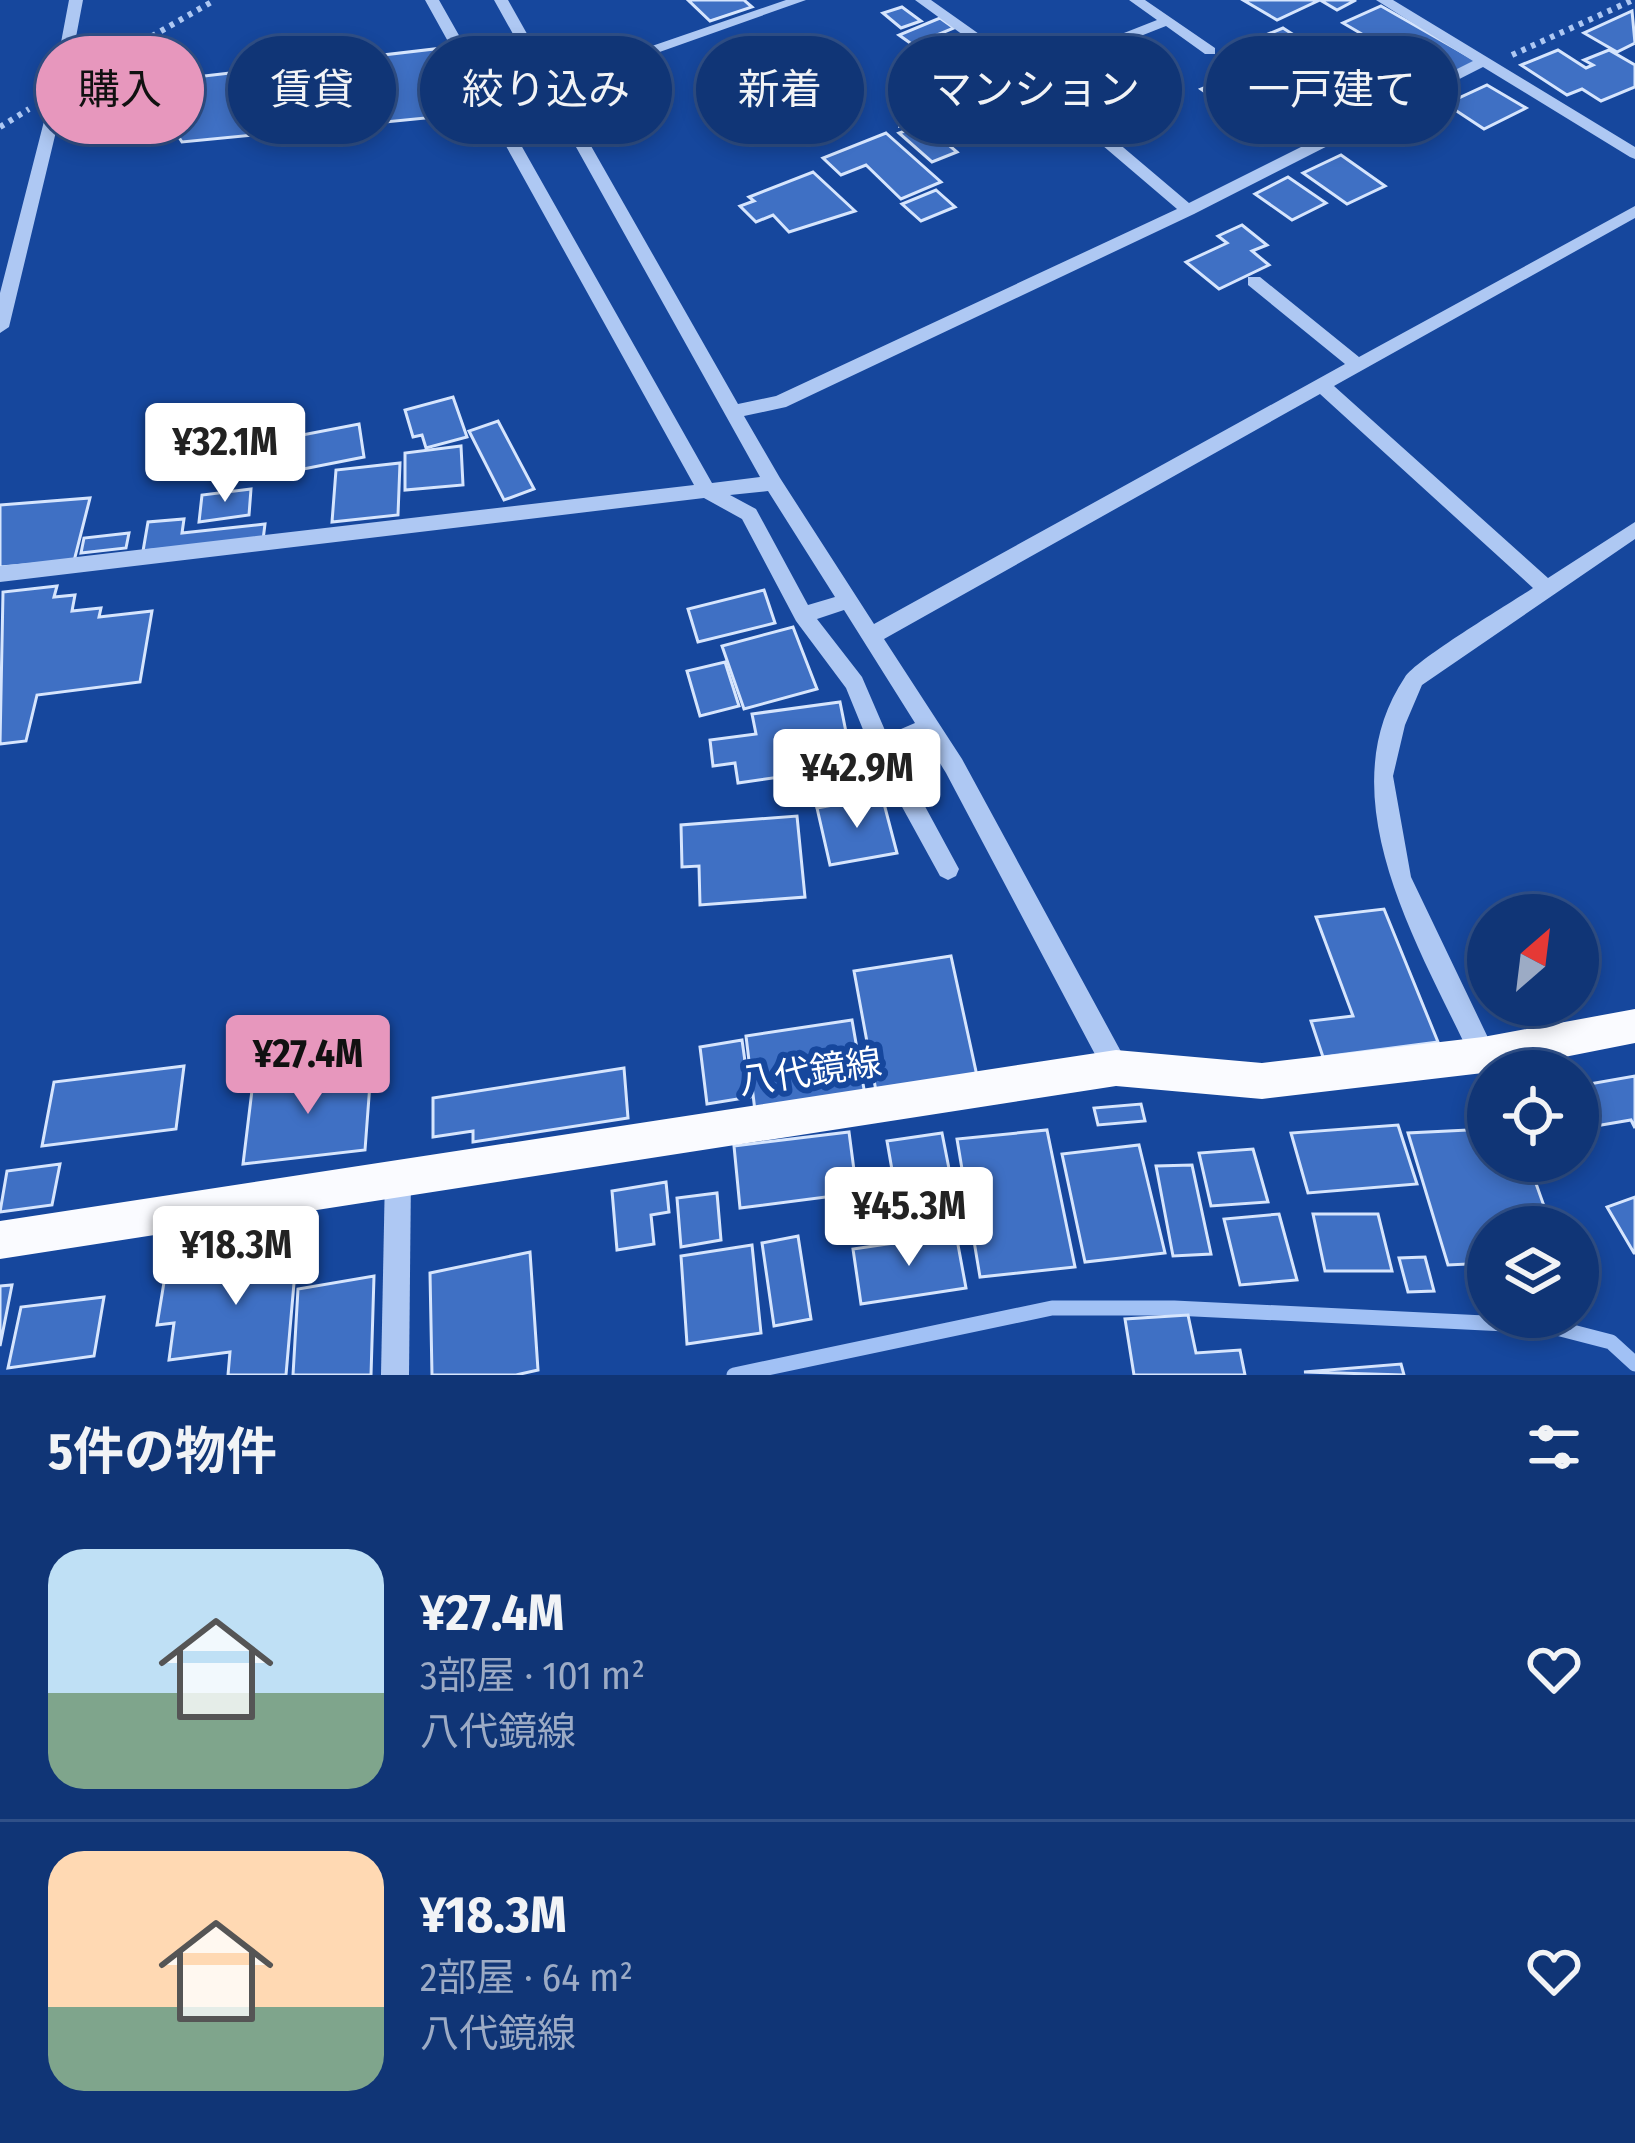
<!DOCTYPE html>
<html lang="ja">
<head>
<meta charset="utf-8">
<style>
	body { margin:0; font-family:"Fira Sans Condensed","Noto Sans JP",sans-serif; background:#193d7b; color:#f1f3f6; height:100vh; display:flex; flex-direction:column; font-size:45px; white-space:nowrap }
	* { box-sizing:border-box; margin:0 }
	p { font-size:39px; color:#9cabc5 }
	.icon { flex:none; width:66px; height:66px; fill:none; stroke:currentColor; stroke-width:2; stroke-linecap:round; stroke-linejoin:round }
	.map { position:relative; height:1375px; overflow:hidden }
	.drawer { display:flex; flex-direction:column; background:#103576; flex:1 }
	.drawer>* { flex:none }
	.top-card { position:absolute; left:36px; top:36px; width:1563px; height:108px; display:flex; gap:24px }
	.needle { width:78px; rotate:28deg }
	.buttons { position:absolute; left:1467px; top:894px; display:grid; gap:24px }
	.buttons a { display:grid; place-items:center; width:132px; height:132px; border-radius:50%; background:#103576; box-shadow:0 6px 18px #0003,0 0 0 3px #305088; font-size:60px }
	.price { position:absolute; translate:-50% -102px; padding:0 27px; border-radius:12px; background:#fff; color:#222; font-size:39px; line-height:78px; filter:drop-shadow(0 3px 6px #0008) }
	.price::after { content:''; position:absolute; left:50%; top:72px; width:36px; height:27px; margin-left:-18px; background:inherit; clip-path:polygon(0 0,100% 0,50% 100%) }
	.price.on { background:#e797bd; color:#111 }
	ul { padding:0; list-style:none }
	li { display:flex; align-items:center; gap:36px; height:300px; padding:0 48px }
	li+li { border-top:3px solid #305088 }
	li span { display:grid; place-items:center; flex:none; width:336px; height:240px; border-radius:36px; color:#555 }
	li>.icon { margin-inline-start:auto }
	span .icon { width:144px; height:144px; fill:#fffc; stroke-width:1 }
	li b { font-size:51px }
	h2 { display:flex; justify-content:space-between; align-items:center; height:144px; padding:0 48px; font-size:51px }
	.chip { padding:0 42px; border-radius:54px; background:#103576; box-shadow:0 6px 18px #0003,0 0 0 3px #305088; font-size:42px; line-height:108px }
	.chip.on { background:#e797bd; color:#111 }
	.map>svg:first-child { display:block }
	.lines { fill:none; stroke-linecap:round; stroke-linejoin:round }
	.stream { stroke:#a1c1f5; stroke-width:15 }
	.building { fill:#3f70c4; stroke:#d6e5fd; stroke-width:3 }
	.path { stroke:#aec8f3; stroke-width:6; stroke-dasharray:4.5 6; stroke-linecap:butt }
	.minor { fill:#aec8f3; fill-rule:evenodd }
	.major { fill:#fafbff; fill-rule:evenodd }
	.labels { text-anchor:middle; stroke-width:12; stroke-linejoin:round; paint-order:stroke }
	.near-street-label { font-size:36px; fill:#fff; stroke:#16479d }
</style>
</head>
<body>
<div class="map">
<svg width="1635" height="1375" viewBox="0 0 1635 1375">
	<rect width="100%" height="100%" fill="#16479d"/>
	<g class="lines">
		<polyline class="stream" points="734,1375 1052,1308 1174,1308 1549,1326 1611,1342 1635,1364"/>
	</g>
	<g class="building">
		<polygon points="688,0 744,0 752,7 710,21"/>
		<polygon points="1243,0 1356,0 1337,10 1320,0 1277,20"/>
		<polygon points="1381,6 1479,62 1401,100 1357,73 1379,62 1395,71 1411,63 1343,23"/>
		<polygon points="902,7 921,21 901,28 883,13"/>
		<polygon points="1632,11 1635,43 1617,52 1584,33"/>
		<polygon points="940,18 954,28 913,45 899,35"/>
		<polygon points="1283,28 1376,88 1321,113 1229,50"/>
		<polygon points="443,48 466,114 182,142 144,83"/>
		<polygon points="1558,50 1586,68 1593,65 1584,60 1609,50 1635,65 1635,87 1601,101 1582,89 1567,95 1521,65"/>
		<polygon points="1088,67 1133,100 1102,113 1093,107 1085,110 1058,89 1064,87 1055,81"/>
		<polygon points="1252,68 1273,82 1228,108 1201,89"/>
		<polygon points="1487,85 1526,108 1484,129 1446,104"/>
		<polygon points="1283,91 1318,116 1291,127 1257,102"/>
		<polygon points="924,124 957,152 932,162 899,133"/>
		<polygon points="886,133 941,182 901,199 866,165 841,175 823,158"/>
		<polygon points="1341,155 1385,186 1347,204 1303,173"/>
		<polygon points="813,172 855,211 789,232 773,215 756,222 740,206 754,201 749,197"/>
		<polygon points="1288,177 1326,203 1292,220 1255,194"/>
		<polygon points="936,190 955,207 921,221 902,204"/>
		<polygon points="1242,225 1267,245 1252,251 1269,265 1219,289 1186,262 1227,243 1218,236"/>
		<polygon points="453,397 467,437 426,448 422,435 413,437 405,410"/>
		<polygon points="498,421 534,489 504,500 469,431"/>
		<polygon points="359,424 364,457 268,476 266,442"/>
		<polygon points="461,446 463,485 405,490 405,453"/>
		<polygon points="400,463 398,515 332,522 336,470"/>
		<polygon points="251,489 249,515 199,522 202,495"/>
		<polygon points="90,498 74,561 0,567 0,505"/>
		<polygon points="184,519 182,533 265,524 263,540 143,551 148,522"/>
		<polygon points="129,533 126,548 81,553 84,538"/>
		<polygon points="57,586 54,597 75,595 72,611 101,608 99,617 152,611 140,682 37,695 26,741 0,744 3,592"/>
		<polygon points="764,590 775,623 698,642 688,609"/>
		<polygon points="793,627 817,689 744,709 722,646"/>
		<polygon points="725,662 739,706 700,716 687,671"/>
		<polygon points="840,702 849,747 790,755 794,775 738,783 735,763 713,766 710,740 756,734 752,714"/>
		<polygon points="871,758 879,799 817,807 810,766"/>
		<polygon points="882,796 897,853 830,865 817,808"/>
		<polygon points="797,816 805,897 700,905 699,866 682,867 681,825"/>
		<polygon points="1384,909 1438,1042 1323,1057 1311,1021 1353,1016 1316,917"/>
		<polygon points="951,956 977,1076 876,1091 854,971"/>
		<polygon points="852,1020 865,1095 755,1111 746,1036"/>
		<polygon points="742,1040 750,1097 707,1104 700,1047"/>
		<polygon points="184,1066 176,1129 42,1146 54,1082"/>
		<polygon points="624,1068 628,1118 473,1142 473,1131 433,1137 433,1098"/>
		<polygon points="371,1070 365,1150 243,1164 253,1082"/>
		<polygon points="1635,1076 1635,1128 1631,1120 1578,1129 1578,1086"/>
		<polygon points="1141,1104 1145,1121 1098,1125 1094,1108"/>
		<polygon points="1398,1125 1417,1184 1308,1193 1291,1133"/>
		<polygon points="1488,1129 1488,1161 1528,1161 1544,1206 1520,1207 1527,1227 1488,1227 1488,1263 1448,1265 1408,1133"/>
		<polygon points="1047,1130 1075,1267 980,1277 957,1139"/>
		<polygon points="849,1132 857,1193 740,1208 734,1146"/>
		<polygon points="942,1133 952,1184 896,1193 887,1141"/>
		<polygon points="1139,1145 1165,1253 1085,1262 1062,1154"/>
		<polygon points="1253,1149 1268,1202 1211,1206 1199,1153"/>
		<polygon points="60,1164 52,1205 0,1212 7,1171"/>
		<polygon points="1192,1165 1211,1254 1173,1256 1156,1166"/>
		<polygon points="666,1182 669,1212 651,1215 654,1244 617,1250 612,1191"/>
		<polygon points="717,1193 721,1240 681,1247 677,1198"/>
		<polygon points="1635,1197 1635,1253 1634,1253 1607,1207"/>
		<polygon points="1279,1214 1297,1280 1240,1285 1224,1219"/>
		<polygon points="1313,1214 1378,1214 1392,1271 1325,1271"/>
		<polygon points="956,1234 966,1288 861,1304 853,1249"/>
		<polygon points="798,1236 811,1319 774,1326 762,1243"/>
		<polygon points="308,1244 305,1281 294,1283 286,1375 228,1375 230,1352 169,1360 174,1323 157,1325 165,1276 192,1272 194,1258"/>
		<polygon points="752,1245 761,1333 687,1344 681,1256"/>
		<polygon points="530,1252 538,1370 516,1375 432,1375 430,1273"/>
		<polygon points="1425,1257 1434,1291 1408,1292 1399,1258"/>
		<polygon points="374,1276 371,1375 293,1375 298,1289"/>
		<polygon points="12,1285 0,1346 0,1286"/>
		<polygon points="104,1297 94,1356 8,1368 21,1307"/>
		<polygon points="1188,1315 1196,1353 1240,1350 1245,1375 1134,1375 1125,1319"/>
		<polygon points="1401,1364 1404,1375 1304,1372"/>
	</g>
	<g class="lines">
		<g class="path">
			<polyline points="1512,55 1633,0"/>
			<polyline points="88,73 215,0"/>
			<polyline points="0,127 29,109"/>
		</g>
		<g class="minor">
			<polygon points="69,0 83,0 66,90 9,327 0,333 0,293 52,90"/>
			<path d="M425 0H439L712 483 760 477 494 0H508L553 80 786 0H806L558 88 738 404 776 396 1177 209 1027 81 908 128H898V122L1018 75 915 0H931L1030 70 1157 20 1129 0H1145L1215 48V54H1205L1166 26 1039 76 1189 203 1473 61 1376 0H1393L1635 147V159L1630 157 1483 67 1194 214 786 407 744 416 780 478 874 624 1345 364 1248 285V277H1260L1359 357 1635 206V218L1334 386 1548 578 1635 522V539L1422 685 1405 725 1393 776 1411 877 1492 1046 1495 1055 1492 1064 1483 1067 1474 1064C1422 951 1324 798 1405 677 1417 659 1509 604 1533 588L1320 394 884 639 962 759 1125 1059 1129 1068 1125 1077 1116 1081 1107 1077 946 773 925 739 895 751 959 869 956 876 948 880 940 876 873 754 846 688 796 621 742 519 704 498 0 582V566L694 485ZM768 491 835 597 808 605 756 509 730 495ZM844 610 915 723 887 735 862 677 817 619Z"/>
			<polygon points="398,1162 407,1166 411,1175 409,1375 381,1375 385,1175 389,1166"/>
		</g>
		<polygon class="major" points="1635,1009 1635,1043 1483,1073 1262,1099 1116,1086 0,1259 0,1221 1116,1050 1262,1063 1483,1037"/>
	</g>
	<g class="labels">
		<g class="near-street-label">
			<text transform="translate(810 1071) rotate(-8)" y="13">八代鏡線</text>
		</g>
	</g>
</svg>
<div class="buttons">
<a><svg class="needle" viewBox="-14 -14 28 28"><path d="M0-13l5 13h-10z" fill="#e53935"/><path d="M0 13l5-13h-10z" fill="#9cabc5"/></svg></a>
<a><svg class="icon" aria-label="locate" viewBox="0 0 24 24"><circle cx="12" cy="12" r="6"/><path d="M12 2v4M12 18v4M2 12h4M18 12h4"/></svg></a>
<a><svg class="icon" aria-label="layers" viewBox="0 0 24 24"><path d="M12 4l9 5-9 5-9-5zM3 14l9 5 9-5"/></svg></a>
</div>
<b class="price" style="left:225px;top:505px">¥32.1M</b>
<b class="price" style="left:857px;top:831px">¥42.9M</b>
<b class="price on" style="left:308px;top:1117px">¥27.4M</b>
<b class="price" style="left:909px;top:1269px">¥45.3M</b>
<b class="price" style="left:236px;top:1308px">¥18.3M</b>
<div class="top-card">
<a class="chip on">購入</a>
<a class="chip">賃貸</a>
<a class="chip">絞り込み</a>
<a class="chip">新着</a>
<a class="chip">マンション</a>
<a class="chip">一戸建て</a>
</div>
</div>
<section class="drawer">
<h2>5件の物件<svg class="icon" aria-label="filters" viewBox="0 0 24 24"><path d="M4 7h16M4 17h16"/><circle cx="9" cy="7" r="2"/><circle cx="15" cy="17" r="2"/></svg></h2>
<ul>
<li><span style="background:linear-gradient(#bfe0f5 60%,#7fa58c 0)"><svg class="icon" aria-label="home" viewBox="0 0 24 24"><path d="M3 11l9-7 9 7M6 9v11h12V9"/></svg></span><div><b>¥27.4M</b><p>3部屋 · 101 m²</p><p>八代鏡線</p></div><svg class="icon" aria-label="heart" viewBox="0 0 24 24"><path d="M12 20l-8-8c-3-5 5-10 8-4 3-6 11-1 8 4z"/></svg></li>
<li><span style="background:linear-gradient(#ffd9b3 65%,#7fa58c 0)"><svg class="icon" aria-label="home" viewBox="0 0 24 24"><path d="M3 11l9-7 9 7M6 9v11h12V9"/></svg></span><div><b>¥18.3M</b><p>2部屋 · 64 m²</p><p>八代鏡線</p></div><svg class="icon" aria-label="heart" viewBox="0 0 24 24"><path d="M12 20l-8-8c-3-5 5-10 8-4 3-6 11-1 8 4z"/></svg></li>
</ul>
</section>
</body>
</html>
